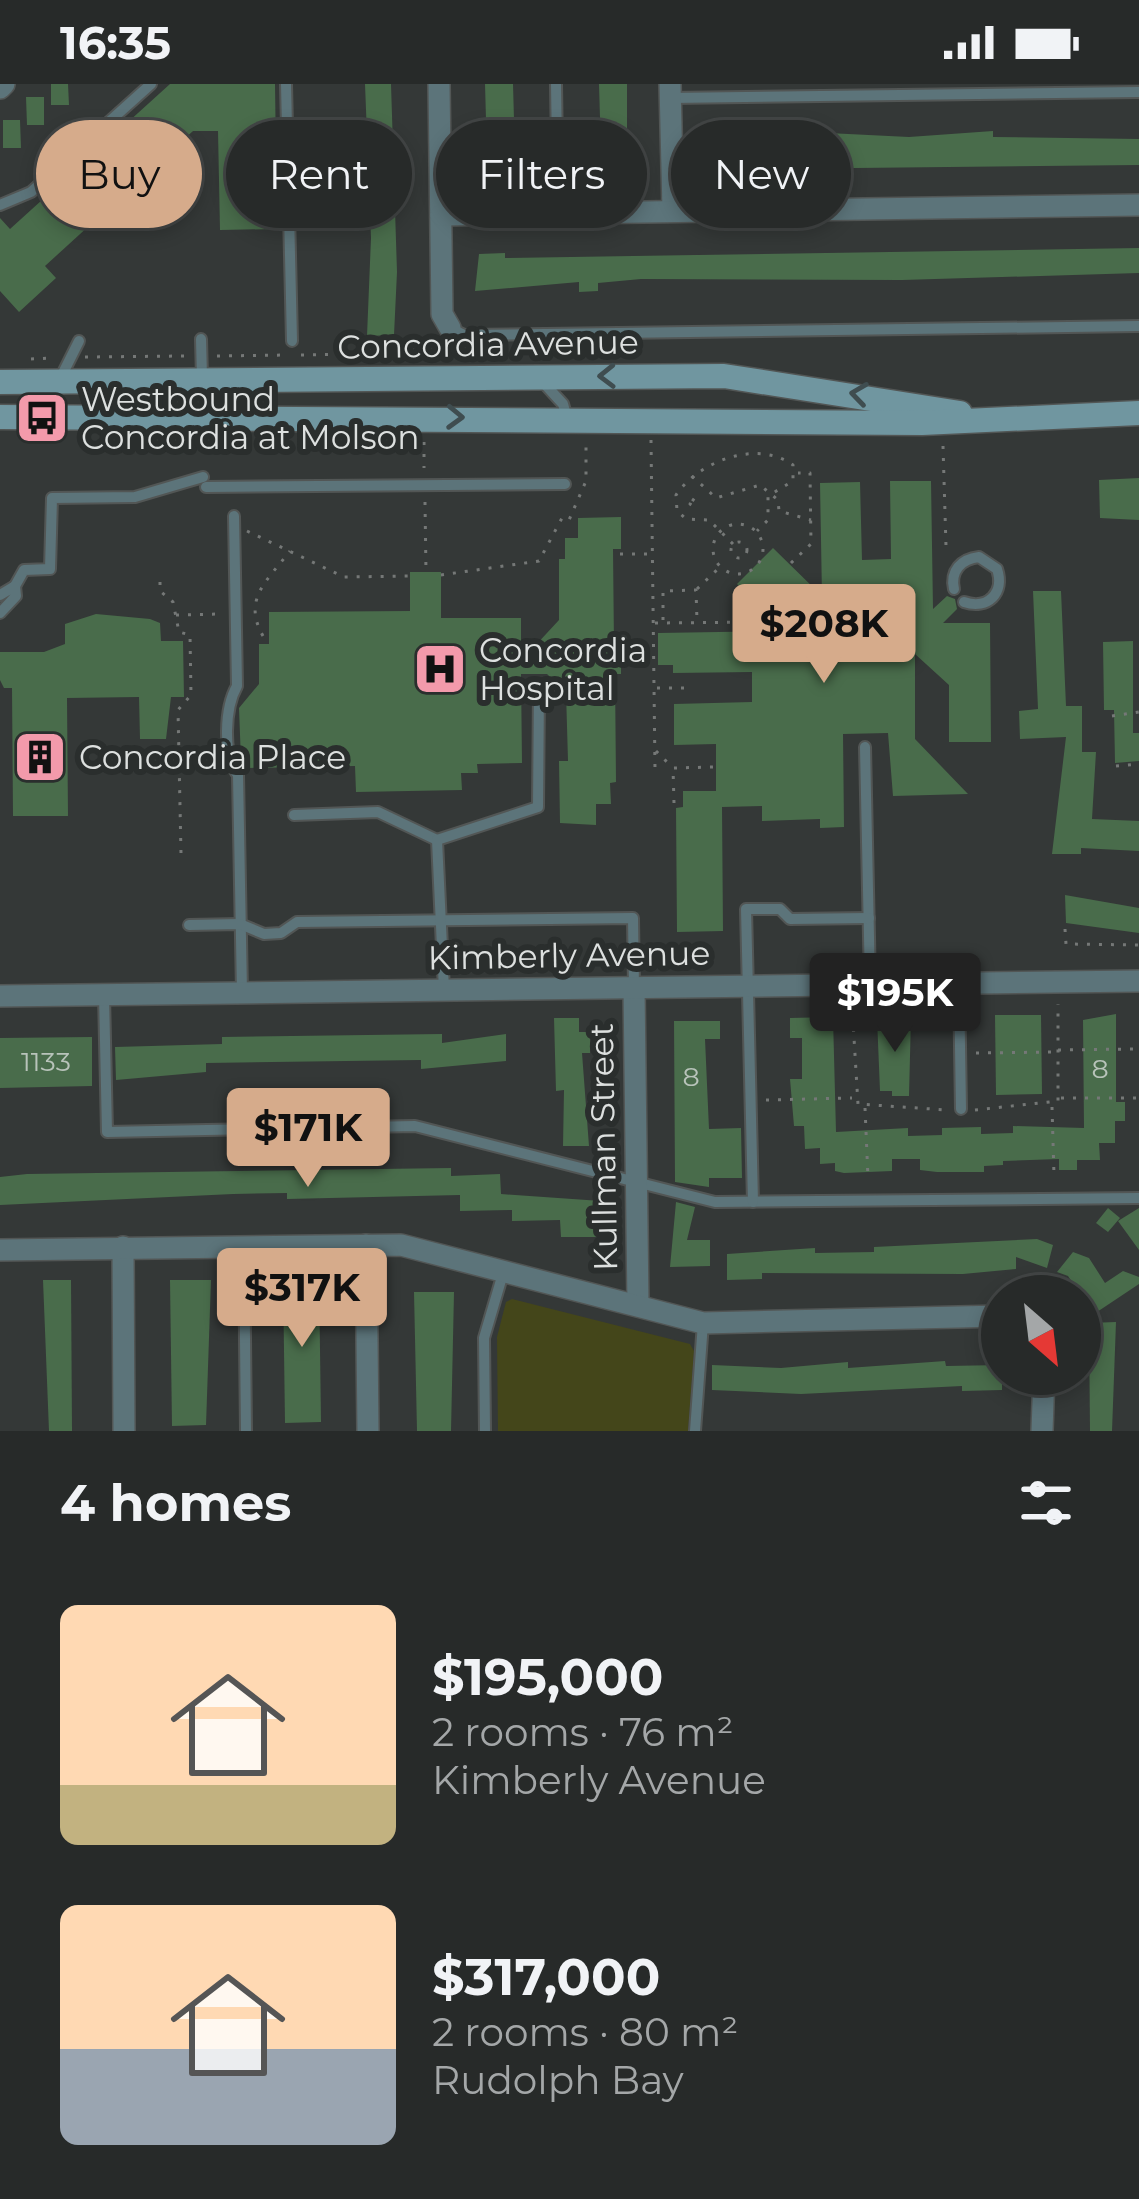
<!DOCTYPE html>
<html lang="en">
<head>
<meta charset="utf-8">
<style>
	body { margin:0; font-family:Montserrat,sans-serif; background:#333635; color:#f1f3f6; height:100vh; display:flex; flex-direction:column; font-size:45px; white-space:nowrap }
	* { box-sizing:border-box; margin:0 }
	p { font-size:39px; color:#a4a7a8 }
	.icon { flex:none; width:66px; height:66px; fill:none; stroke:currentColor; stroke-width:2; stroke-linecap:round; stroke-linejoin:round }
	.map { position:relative; height:1347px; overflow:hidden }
	.side { display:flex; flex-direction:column; background:#272a29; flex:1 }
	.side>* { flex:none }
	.top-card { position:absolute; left:36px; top:36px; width:1068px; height:108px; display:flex; gap:24px }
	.needle { width:78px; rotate:152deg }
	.controls { position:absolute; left:981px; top:1191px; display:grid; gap:24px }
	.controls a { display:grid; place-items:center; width:120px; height:120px; border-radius:50%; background:#272a29; box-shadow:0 6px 18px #0003,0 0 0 3px #434646; font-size:60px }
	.price { position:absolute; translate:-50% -102px; padding:0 27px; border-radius:12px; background:#d6ab8b; color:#111; font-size:39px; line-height:78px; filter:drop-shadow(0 3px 6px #0008) }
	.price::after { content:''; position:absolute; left:50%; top:72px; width:36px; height:27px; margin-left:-18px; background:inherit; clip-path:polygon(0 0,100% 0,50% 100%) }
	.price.selected { background:#222; color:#fff }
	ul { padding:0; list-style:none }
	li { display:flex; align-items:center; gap:36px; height:300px; padding:0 60px }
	li span { display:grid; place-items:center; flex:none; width:336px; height:240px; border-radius:18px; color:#555 }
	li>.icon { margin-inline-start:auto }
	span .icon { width:144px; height:144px; fill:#fffc; stroke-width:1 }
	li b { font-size:51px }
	h2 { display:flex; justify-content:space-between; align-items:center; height:144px; padding:0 60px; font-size:51px }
	.tag { padding:0 42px; border-radius:54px; background:#272a29; box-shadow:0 6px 18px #0003,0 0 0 3px #434646; font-size:42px; line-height:108px }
	.tag.selected { background:#d6ab8b; color:#111 }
	.status { display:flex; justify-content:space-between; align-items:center; height:84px; padding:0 60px; background:#272a29; direction:ltr }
	.status svg { height:33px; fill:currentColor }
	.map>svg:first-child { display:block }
	.green { fill:#44461a }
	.building { fill:#496c4b }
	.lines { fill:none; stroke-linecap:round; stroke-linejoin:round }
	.service-casing { stroke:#525655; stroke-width:14 }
	.minor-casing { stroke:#525655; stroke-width:24 }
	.secondary-casing { stroke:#525655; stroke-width:27 }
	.path { stroke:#757877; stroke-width:3; stroke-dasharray:3 9; stroke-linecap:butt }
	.service { stroke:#5c747a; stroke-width:10 }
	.minor { stroke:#5c747a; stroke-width:21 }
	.secondary { stroke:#7096a0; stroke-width:24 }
	.oneway { stroke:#3f4d50 }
	.labels { text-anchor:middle; stroke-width:12; stroke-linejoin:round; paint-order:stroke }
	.number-label { font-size:27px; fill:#b8c3ba }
	.street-label { font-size:33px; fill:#dde0df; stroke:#2a2e2d }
	.poi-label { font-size:33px; fill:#dde0df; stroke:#2a2e2d; text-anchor:start }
</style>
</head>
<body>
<div class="status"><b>16:35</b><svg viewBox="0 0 49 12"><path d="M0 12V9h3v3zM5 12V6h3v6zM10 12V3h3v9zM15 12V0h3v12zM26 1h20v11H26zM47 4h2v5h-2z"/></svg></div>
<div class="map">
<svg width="1139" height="1347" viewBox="0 0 1139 1347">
	<rect width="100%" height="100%" fill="#343837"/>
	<polygon class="green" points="512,1215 690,1260 694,1267 688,1347 498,1347 497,1253 506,1218"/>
	<g class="building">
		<polygon points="51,0 68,0 69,21 51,21"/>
		<polygon points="170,0 275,0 277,145 220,146 218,47 193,47 45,182 56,194 19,228 0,207 0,134 10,145"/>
		<polygon points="365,0 391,0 397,188 394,251 367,252 371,154"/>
		<polygon points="485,0 513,0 515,71 522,71 523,101 496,101 486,92 476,92 475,73 487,72"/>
		<polygon points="599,0 627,0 627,100 602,101"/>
		<polygon points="26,13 44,13 44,41 27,41"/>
		<polygon points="3,36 20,36 21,64 3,64"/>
		<polygon points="993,47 993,53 1139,55 1139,81 756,85 756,79 701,85 700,51 777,51 777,58 828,58 828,49 909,53"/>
		<polygon points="1139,164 1139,189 902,196 641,195 598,199 598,207 579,208 579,198 475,207 479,170 505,169 505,174"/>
		<polygon points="1139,394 1139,436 1100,434 1099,396"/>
		<polygon points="890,397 931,397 933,525 947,512 955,515 957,525 943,539 990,539 991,658 949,658 949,601 915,570 915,655 968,710 893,712 888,649 843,650 844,743 820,744 820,735 762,737 762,722 722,723 723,847 677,848 676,724 683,723 683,707 716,707 716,660 674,661 674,620 752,618 752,588 673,589 673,581 658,581 658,549 784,547 737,500 773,464 822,512 820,399 860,398 862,476 891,475"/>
		<polygon points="621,433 621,465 613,465 614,562 621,562 621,590 615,590 616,698 610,699 611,720 596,720 596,741 560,739 559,677 568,677 566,608 547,590 521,590 522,679 477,680 478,689 461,689 462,706 356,708 355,682 249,684 249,677 241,677 239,624 259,600 259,560 269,560 269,528 410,527 410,488 441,488 441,534 521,534 521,577 559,536 559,475 565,475 565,454 578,454 578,434"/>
		<polygon points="1033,507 1061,507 1066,622 1082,622 1082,668 1096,668 1092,735 1139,737 1139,767 1081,764 1081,770 1052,770 1066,653 1020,655 1019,627 1038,625"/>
		<polygon points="96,530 150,535 160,539 161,557 183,557 184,613 171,613 166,655 140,655 139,613 67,614 68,732 13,732 12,604 4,604 0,596 0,568 44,568 65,560 65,540"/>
		<polygon points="1133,557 1133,649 1139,649 1139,677 1115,679 1114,626 1104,626 1103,558"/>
		<polygon points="1065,811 1139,824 1139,849 1066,839"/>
		<polygon points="1116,930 1116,1018 1125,1018 1125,1037 1115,1037 1115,1059 1099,1059 1100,1076 1077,1076 1077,1086 1059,1086 1059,1075 1003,1077 1003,1081 984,1082 984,1088 937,1088 920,1086 920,1075 892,1075 892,1087 844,1089 835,1087 835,1079 820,1080 820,1064 805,1065 804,1042 794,1042 790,995 802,995 802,954 790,954 790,934 833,933 836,1048 908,1044 908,1052 942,1051 942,1044 981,1043 981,1050 1013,1049 1013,1042 1084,1044 1083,936"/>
		<polygon points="995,931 1041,931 1042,1010 996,1011"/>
		<polygon points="911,933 909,1012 892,1012 892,1007 880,1007 877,934"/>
		<polygon points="554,934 579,934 579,948 590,948 590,969 582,969 589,1062 563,1062 564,1006 556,1007"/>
		<polygon points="674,937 720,937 720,955 705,955 709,1045 741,1044 742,1094 709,1094 709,1103 675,1098"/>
		<polygon points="442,950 442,959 506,950 506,977 421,985 421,976 206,979 206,988 116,996 115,963 222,960 222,953"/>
		<polygon points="92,953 92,1002 0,1004 0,954"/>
		<polygon points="451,1084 451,1092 500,1090 501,1110 601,1117 602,1153 561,1153 560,1136 512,1137 512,1126 460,1127 460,1111 287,1115 287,1109 233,1110 0,1121 0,1093 27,1090"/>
		<polygon points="676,1118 695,1123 687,1156 710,1156 710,1182 670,1183"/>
		<polygon points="1108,1124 1120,1134 1108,1148 1096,1139"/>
		<polygon points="1139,1124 1139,1166 1118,1137"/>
		<polygon points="1037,1155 1053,1161 1047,1184 1016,1173 1016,1185 963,1190 762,1189 762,1195 727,1196 727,1170 815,1164 815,1169 874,1168 874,1163"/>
		<polygon points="1073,1168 1089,1174 1105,1199 1123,1187 1139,1193 1139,1200 1088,1234 1088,1222 1068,1192 1057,1188"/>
		<polygon points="283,1194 319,1194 321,1338 285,1339"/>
		<polygon points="43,1196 71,1196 72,1347 49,1347"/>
		<polygon points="170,1196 211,1196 206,1341 172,1342"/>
		<polygon points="414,1208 454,1208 451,1347 417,1347"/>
		<polygon points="1116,1238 1112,1347 1090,1347 1089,1239"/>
		<polygon points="945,1277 946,1282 1002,1281 1002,1306 962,1307 962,1302 801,1310 712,1306 712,1281 781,1284 848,1278 848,1284"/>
	</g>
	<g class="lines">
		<g class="service-casing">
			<g id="service">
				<polyline points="286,0 292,257"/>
				<polyline points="556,0 558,128"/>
				<polyline points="670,14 1139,8"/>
				<polyline points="0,121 31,108 151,0"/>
				<polyline points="450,244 464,251 1139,242"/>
				<polyline points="201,255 202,294"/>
				<polyline points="541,296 563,320 567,334"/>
				<polyline points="59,297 79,257"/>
				<polyline points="206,403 565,400"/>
				<path d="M234 432 237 602C225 623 222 671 238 691L242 909"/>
				<polyline points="15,502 24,486 50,485 52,414 135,413 203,393"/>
				<path d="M954 505C950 487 961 475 979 473L997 485C1005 509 988 526 964 518"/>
				<polyline points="0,511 15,502 16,512 0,529"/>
				<polyline points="865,663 870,900"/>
				<polyline points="294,731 378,728 437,756"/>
				<polyline points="189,841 240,840 264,850 281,849 297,838 633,834 634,904"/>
				<polyline points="959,899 961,1025"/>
				<polyline points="444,906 437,756 538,723 539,604"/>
				<polyline points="104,911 107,1048 415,1042 715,1118 1139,1114"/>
				<polyline points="753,1118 746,825 780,825 790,835 869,834"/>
				<polyline points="244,1162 246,1347"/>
				<polyline points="485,1347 484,1254 504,1186"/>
				<polyline points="695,1347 703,1239"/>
			</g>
		</g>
		<g class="minor-casing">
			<g id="minor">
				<polyline points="439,0 442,230 450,244"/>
				<polyline points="670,0 673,127"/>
				<polyline points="0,4 4,0"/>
				<polyline points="441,131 1139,121"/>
				<polyline points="634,904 638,1221"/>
				<polyline points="0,912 1139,897"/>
				<polyline points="366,1161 368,1347"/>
				<polyline points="123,1163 124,1347"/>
				<polyline points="0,1166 401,1161 703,1239 1002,1232"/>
				<polyline points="1042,1347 1044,1290"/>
			</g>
		</g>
		<g class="secondary-casing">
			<g id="secondary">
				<polyline points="0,298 724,292 960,329"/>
				<polyline points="0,333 922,339 1139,329"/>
			</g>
		</g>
		<g class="path">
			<polyline points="301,271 439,268 439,259"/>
			<polyline points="217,272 286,271"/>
			<polyline points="85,273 184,272"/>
			<polyline points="31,275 52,274"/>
			<polyline points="651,356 655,685"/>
			<polyline points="424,358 424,384"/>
			<polyline points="943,362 946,462"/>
			<polyline points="692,392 716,414 760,401 778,416 779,427 811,436"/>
			<polygon points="692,415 696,418 693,422 690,420"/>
			<polyline points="425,418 426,488"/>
			<circle cx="738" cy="465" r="25"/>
			<polyline points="247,447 344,493 410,492"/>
			<circle cx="739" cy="466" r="8"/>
			<path d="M733 460 709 436 686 435 677 427 676 411C699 377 757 355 793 381V397L768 412V436L757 447"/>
			<polyline points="620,470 648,470"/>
			<polyline points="791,479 811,460 810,389 798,389"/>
			<polyline points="441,491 539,477 562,434 569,436 586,397 586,357"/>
			<polyline points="160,498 160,507 173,518 179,548 190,551 191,611 178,626 181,770"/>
			<polyline points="697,505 720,483"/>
			<polyline points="176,531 220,530"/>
			<polyline points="663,536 663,507 696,506 697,537"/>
			<polyline points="655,539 762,538"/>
			<path d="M263 552C242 515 267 497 290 467"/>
			<polyline points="657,604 685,604"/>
			<polyline points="1112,632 1139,628"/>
			<polyline points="656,667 673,684"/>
			<polyline points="1116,682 1139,680"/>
			<polyline points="674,719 673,684 714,683"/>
			<polyline points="1065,845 1066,860 1139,861"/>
			<polyline points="852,921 858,1020 947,1026"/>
			<polyline points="1058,966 1134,965"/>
			<polyline points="976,969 1056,968"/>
			<polyline points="1061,1014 1139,1014"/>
			<polyline points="766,1016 852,1014"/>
			<polyline points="1052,1023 1054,1091"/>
			<polyline points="865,1024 868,1094"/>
			<polyline points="975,1026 1058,1017 1058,920"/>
		</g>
		<use href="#service" class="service"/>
		<use href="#minor" class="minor"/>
		<use href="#secondary" class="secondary"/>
	</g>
	<defs><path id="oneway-chevron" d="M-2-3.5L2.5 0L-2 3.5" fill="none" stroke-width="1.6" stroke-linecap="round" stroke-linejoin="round" transform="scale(3)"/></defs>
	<g class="oneway">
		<use href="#oneway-chevron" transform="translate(607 292) rotate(179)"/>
		<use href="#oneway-chevron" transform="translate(859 310) rotate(-172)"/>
		<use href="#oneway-chevron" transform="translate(455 333) rotate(2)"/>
	</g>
	<defs>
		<g id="bus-square" transform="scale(2.7)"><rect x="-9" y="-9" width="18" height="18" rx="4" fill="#f39aab" stroke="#2a2e2d"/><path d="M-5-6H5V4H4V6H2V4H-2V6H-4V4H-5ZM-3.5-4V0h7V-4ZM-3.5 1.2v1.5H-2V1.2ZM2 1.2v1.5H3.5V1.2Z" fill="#111"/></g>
		<g id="hospital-square" transform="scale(2.7)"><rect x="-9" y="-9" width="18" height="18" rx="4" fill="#f39aab" stroke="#2a2e2d"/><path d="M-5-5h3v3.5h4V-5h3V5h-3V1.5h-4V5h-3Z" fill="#111"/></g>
		<g id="building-square" transform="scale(2.7)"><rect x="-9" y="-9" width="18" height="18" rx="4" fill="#f39aab" stroke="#2a2e2d"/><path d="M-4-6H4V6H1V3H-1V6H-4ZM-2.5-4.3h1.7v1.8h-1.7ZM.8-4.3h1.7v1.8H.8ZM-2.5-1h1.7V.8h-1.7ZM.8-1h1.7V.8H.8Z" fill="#111"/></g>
	</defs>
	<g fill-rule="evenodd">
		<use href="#bus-square" x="42" y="334"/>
		<use href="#hospital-square" x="440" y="585"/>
		<use href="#building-square" x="40" y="673"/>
	</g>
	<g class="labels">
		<g class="number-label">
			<text x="46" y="987">1133</text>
			<text x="1100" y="994">8</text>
			<text x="691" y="1002">8</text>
		</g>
		<g class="street-label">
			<text transform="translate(488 260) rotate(-1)" y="12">Concordia Avenue</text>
			<text transform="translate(569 871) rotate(-1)" y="12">Kimberly Avenue</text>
			<text transform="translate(603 1063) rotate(-91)" y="12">Kullman Street</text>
		</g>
		<g class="poi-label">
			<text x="81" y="327">Westbound<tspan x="81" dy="38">Concordia at Molson</tspan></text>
			<text x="479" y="578">Concordia<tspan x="479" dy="38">Hospital</tspan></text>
			<text x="79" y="685">Concordia Place</text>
		</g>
	</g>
</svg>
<div class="controls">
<a><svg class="needle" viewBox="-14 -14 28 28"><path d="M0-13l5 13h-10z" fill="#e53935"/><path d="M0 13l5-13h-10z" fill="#a4a7a8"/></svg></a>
</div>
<b class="price" style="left:824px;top:602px">$208K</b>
<b class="price selected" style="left:895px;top:971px">$195K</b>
<b class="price" style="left:308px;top:1106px">$171K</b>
<b class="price" style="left:302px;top:1266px">$317K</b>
<div class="top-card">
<a class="tag selected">Buy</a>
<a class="tag">Rent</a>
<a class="tag">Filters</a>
<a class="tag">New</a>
</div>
</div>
<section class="side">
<h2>4 homes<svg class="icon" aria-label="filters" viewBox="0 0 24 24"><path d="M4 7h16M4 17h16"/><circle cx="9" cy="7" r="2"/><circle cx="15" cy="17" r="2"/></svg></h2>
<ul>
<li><span style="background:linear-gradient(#ffd9b3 75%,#c2b280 0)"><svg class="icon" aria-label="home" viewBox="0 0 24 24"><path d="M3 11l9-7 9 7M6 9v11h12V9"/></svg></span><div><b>$195,000</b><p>2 rooms · 76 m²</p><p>Kimberly Avenue</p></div></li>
<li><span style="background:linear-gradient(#ffd9b3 60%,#9aa5b1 0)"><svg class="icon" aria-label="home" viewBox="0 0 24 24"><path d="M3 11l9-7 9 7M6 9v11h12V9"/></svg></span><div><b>$317,000</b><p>2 rooms · 80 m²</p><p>Rudolph Bay</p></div></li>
</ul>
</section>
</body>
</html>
